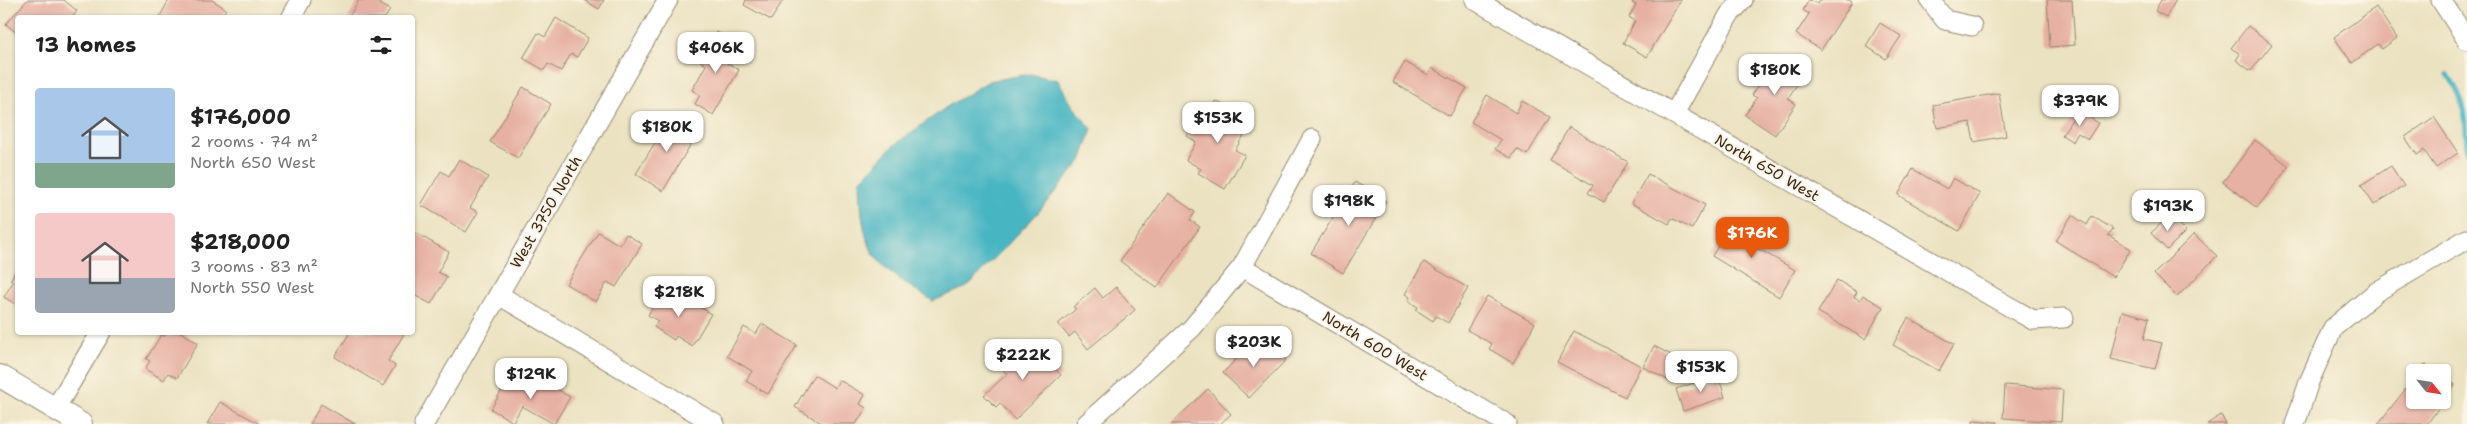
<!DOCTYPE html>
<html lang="en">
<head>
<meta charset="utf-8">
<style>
	body { margin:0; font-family:"Shantell Sans",sans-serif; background:#f2f2f2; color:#222; height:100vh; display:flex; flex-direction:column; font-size:19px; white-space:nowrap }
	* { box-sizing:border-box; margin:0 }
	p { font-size:16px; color:#767676 }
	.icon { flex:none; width:28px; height:28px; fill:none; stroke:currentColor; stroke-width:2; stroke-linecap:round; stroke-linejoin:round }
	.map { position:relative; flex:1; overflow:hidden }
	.sheet { position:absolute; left:15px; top:15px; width:400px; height:320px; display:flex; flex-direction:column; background:#fff; border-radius:5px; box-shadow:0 1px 4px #0004 }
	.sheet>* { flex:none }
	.needle { width:32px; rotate:120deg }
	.fabs { position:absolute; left:2406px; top:364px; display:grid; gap:10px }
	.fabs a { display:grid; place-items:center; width:45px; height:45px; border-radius:5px; background:#fff; box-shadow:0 1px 4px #0004; font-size:25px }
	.price { position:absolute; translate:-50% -42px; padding:0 11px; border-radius:10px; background:#fff; color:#222; font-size:16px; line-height:32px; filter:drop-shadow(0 1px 2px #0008) }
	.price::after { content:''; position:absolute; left:50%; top:30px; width:15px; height:11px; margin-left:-8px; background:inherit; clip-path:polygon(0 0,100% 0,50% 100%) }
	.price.active { background:#ea580c; color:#fff }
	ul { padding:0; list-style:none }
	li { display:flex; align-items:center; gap:15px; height:125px; padding:0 20px }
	li span { display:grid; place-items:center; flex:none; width:140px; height:100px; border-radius:5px; color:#555 }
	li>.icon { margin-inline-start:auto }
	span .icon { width:60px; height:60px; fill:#fffc; stroke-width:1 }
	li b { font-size:21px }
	h2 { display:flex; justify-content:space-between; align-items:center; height:60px; padding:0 20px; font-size:21px }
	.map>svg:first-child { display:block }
	.water { fill:#47b5c2; stroke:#417070 }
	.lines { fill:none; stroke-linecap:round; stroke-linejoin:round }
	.stream { stroke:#47b5c2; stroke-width:5.5 }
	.building { fill:#e6b0a3 }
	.minor-casing { stroke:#938670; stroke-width:21 }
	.tertiary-casing { stroke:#938670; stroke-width:24 }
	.minor { stroke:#fff; stroke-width:19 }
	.tertiary { stroke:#fff; stroke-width:22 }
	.labels { text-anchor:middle; stroke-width:4; stroke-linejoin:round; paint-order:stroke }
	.street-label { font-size:15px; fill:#3b2a1e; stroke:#fcf5e5 }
</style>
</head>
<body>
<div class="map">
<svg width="2467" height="424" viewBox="0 0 2467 424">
	<rect width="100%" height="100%" fill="#fcf5e5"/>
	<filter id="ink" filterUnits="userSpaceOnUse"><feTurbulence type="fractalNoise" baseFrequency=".02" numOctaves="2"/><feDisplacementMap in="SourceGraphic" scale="10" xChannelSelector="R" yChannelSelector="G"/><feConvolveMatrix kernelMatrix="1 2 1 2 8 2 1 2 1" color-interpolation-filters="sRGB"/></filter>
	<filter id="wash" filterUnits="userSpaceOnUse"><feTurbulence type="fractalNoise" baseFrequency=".0096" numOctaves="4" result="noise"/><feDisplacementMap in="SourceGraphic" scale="20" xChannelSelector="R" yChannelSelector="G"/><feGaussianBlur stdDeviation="1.12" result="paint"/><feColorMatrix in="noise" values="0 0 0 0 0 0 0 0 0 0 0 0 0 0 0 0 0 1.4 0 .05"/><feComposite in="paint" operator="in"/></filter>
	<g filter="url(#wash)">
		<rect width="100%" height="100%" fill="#ebe2c1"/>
		<path class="water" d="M1030 74 1058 80 1072 105 1092 129 1081 161 1036 215 967 287 933 301C916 290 882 270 873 253 861 231 861 205 860 181L894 145 948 106 989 81Z"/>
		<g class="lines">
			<path class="stream" d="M2448 75C2467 104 2466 117 2467 151"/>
		</g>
		<g id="blocks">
			<g class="building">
				<polygon points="27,0 64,0 77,11 72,18 18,18 18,34 6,24"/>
				<polygon points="169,0 212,0 226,9 221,18 159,18"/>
				<polygon points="359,0 374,0 390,10 385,18 348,18"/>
				<polygon points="584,0 604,0 599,9"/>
				<polygon points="746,0 783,0 771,20 744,5"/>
				<polygon points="1634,0 1681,0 1647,57 1623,43 1635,21 1629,17 1636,5 1632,3"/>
				<polygon points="1809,0 1818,4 1820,0 1849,0 1852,2 1821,50 1796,34 1809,14 1803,10"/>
				<polygon points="2047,0 2072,0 2075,45 2050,47"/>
				<polygon points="2161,0 2176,0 2166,17 2155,11"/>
				<polygon points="2376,7 2397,38 2382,49 2378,44 2352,63 2334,37"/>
				<polygon points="556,18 588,38 577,57 571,54 561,71 548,64 544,70 523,58 538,33 545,37"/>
				<polygon points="1880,23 1901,36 1886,59 1866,46"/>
				<polygon points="2248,26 2272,44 2251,71 2236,60 2240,54 2231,48"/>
				<polygon points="717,32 738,45 727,63 739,70 713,115 695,104 700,95 692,90 706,65 700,61"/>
				<polygon points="1778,57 1804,74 1788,98 1796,104 1775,135 1745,115 1757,98 1752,95"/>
				<polygon points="1405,62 1428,75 1432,68 1467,88 1450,116 1393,82"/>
				<polygon points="523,87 551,104 518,158 490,142"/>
				<polygon points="1999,93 2006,136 1974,142 1970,122 1937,128 1933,105"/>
				<polygon points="1487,95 1516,113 1522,101 1550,117 1527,155 1517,149 1511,158 1495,149 1501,140 1471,122"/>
				<polygon points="1216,101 1252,122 1235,150 1245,155 1225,189 1198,173 1201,169 1186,160 1196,142 1187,136 1199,116 1206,119"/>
				<polygon points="2078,110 2098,123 2088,139 2078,133 2073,142 2062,135"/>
				<polygon points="671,116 698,132 663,191 636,174"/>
				<polygon points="2434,117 2458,153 2436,168 2424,150 2417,155 2405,137"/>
				<polygon points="1569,127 1628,162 1604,202 1588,193 1593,185 1550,160"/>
				<polygon points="2255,140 2289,166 2257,208 2223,182"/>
				<polygon points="459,159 488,177 470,208 478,212 466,232 421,205 441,171 449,176"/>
				<polygon points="2391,166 2404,186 2374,205 2361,185"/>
				<polygon points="1913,169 1947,189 1953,178 1980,194 1959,231 1898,195"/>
				<polygon points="1648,174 1705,205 1692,229 1672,218 1669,224 1631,203"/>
				<polygon points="1355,182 1386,201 1343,273 1311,253"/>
				<polygon points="1168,193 1195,212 1190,220 1200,227 1157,288 1120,261"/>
				<polygon points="2072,215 2087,225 2092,216 2113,229 2108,235 2131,249 2113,277 2056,241"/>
				<polygon points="2170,215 2186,231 2167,250 2151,233"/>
				<polygon points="1734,219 1757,232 1750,244 1795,270 1779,297 1712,256"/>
				<polygon points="412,231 449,252 438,272 447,277 431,304 412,294"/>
				<polygon points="598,232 620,245 626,234 642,244 616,287 607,282 596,302 566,284"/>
				<polygon points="2194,234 2217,256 2177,297 2154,274"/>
				<polygon points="1424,262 1468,288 1448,323 1436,316 1433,321 1416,310 1418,307 1408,301 1410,297 1405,294"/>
				<polygon points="18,268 18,306 4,297 13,282 10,280"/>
				<polygon points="1837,280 1857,292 1854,297 1860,300 1863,295 1883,307 1865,339 1818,312"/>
				<polygon points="1116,287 1135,310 1088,349 1075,332 1069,337 1058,324 1076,309 1073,307 1095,288 1103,298"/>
				<polygon points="675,291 711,314 692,346 676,336 674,340 654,327 658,321 648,315 661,293 671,299"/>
				<polygon points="1487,296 1535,323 1513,363 1489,349 1492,344 1467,330"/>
				<polygon points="2122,311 2149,318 2144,339 2162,343 2155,369 2111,359"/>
				<polygon points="1908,318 1954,344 1939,371 1893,345"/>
				<polygon points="762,324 797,345 768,394 746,381 752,371 727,356 744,327 756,334"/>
				<polygon points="1574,331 1641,366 1625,397 1557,362"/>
				<polygon points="167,332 181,332 198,343 177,378 168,373 164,380 145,369 150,361 146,359 161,335 165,336"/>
				<polygon points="350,332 405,332 388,361 395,366 383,386 335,357"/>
				<polygon points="1265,340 1286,360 1249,398 1223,373 1251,344 1256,349"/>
				<polygon points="1029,342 1061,375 1015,420 1000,403 996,407 984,395 1007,374 1001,368"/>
				<polygon points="1654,346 1679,359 1668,380 1643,367"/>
				<polygon points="2425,364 2437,372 2418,372"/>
				<polygon points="530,373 570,397 554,424 522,406 513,422 491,409 508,380 521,387"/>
				<polygon points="814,375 835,388 839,380 865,395 860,404 866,408 856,424 823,424 795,407"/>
				<polygon points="1718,375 1725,397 1683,411 1676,389"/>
				<polygon points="2442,376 2455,385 2427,424 2378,424 2415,377 2415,400 2442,400"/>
				<polygon points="2005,385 2063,390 2061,422 2003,418"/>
				<polygon points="1208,389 1231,414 1220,424 1171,424"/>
				<polygon points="220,402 260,424 207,424"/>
				<polygon points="321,404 355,424 310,424"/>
				<polygon points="2221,415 2226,424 2207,424"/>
				<polygon points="1973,420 1998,422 1997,424 1973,424"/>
			</g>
		</g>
	</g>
	<g filter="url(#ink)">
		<use href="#blocks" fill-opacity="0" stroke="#938670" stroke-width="1"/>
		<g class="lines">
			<g class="minor-casing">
				<g id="minor">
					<polyline points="1475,0 2010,307 2033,320 2064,318"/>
					<polyline points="1930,0 1945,20 1972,26"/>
					<polyline points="2441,0 2467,40"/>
					<polyline points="291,18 301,0"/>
					<polyline points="1674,114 1729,15 1743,0"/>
					<polyline points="1242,267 1507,424"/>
					<polyline points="499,295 715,424"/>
					<polyline points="55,409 101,332"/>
					<polyline points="424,424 668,0"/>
					<polyline points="1086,424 1192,328 1242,267 1312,139"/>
					<polyline points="2295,424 2309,382 2333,328 2376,292 2467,239"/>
				</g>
			</g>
			<g class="tertiary-casing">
				<polyline id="tertiary" points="0,376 81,424"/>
			</g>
			<use href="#minor" class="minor"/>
			<use href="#tertiary" class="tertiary"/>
		</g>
	</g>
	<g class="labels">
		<g class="street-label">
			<text transform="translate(1767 168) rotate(30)" y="5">North 650 West</text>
			<text transform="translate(546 212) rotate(-60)" y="5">West 3750 North</text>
			<text transform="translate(1375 346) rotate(31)" y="5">North 600 West</text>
		</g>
	</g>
</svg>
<div class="fabs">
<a><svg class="needle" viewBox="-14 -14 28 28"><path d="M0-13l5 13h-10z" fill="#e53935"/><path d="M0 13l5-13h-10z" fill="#767676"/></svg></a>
</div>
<b class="price" style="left:716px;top:74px">$406K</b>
<b class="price" style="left:1775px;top:96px">$180K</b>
<b class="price" style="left:2080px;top:127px">$379K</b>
<b class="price" style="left:1218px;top:144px">$153K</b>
<b class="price" style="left:667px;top:153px">$180K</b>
<b class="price" style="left:1349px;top:227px">$198K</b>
<b class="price" style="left:2168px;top:232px">$193K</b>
<b class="price active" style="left:1752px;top:259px">$176K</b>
<b class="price" style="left:679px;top:318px">$218K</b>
<b class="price" style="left:1254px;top:368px">$203K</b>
<b class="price" style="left:1023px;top:381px">$222K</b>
<b class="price" style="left:1701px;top:393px">$153K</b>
<b class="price" style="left:531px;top:400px">$129K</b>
<section class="sheet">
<h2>13 homes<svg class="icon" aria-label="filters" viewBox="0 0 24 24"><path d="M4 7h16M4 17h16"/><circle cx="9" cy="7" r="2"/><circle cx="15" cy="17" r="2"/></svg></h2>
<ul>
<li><span style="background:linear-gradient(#a9c7e8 75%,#7fa58c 0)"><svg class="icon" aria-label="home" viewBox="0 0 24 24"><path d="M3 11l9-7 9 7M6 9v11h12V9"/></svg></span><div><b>$176,000</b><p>2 rooms · 74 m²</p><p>North 650 West</p></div></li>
<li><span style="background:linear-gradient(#f6c9c9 65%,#9aa5b1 0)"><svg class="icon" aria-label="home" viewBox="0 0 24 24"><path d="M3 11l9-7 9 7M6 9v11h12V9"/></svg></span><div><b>$218,000</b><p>3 rooms · 83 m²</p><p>North 550 West</p></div></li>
</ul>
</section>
</div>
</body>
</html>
